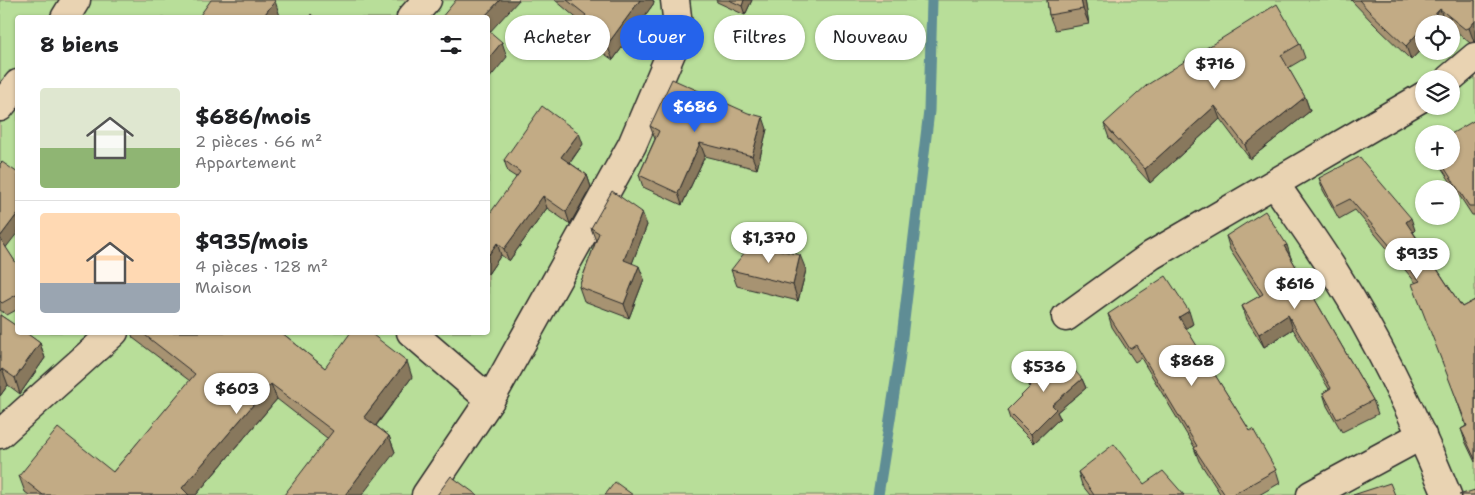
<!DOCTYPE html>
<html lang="fr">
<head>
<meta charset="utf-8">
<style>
	body { margin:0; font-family:"Shantell Sans",sans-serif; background:#f2f2f2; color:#202124; height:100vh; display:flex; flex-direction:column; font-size:19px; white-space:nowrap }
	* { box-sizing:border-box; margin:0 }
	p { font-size:16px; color:#757577 }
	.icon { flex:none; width:28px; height:28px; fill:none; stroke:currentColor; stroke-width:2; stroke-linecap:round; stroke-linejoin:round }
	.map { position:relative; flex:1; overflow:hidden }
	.details { position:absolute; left:15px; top:15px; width:475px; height:320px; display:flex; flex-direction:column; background:#fff; border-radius:5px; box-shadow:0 1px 4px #0004 }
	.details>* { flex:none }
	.guide { position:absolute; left:505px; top:15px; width:475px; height:45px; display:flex; gap:10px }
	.tools { position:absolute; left:1415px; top:15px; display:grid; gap:10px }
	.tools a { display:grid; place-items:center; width:45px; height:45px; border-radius:50%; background:#fff; box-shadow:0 1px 4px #0004; font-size:25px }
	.price { position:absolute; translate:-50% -42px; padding:0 11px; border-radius:18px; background:#fff; color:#222; font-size:16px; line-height:32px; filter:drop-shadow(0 1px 2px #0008) }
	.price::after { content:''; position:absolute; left:50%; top:30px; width:15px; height:11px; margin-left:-8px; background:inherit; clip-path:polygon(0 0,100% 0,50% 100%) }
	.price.selected { background:#2563eb; color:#fff }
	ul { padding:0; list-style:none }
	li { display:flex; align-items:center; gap:15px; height:125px; padding:0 25px }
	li+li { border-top:1px solid #e0e0e0 }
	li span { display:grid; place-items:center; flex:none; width:140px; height:100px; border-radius:5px; color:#555 }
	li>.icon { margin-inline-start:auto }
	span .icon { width:60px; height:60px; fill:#fffc; stroke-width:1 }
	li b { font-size:21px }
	h2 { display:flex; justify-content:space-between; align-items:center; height:60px; padding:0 25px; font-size:21px }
	.chip { padding:0 18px; border-radius:22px; background:#fff; box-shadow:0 1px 4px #0004; font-size:18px; line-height:45px }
	.chip.selected { background:#2563eb; color:#fff }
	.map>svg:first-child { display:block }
	.green { fill:#b8de99; stroke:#728462; fill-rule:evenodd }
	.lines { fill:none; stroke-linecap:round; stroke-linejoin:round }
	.stream { stroke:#5e8d95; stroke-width:11 }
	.minor-casing { stroke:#2b2b2b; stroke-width:31 }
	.tertiary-casing { stroke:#2b2b2b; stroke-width:31 }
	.minor { stroke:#e9d3b2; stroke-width:28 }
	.tertiary { stroke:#e9d3b2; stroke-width:28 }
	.wall { fill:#a79372; stroke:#2b2b2b }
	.shaded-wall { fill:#88785d; stroke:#2b2b2b }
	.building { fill:#c2ab85; stroke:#2b2b2b }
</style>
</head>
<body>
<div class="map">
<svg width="1475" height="495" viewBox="0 0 1475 495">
	<rect width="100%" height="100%" fill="#e9d1ae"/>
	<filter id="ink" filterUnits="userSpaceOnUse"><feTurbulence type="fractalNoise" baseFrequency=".02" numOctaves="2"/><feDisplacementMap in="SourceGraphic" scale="10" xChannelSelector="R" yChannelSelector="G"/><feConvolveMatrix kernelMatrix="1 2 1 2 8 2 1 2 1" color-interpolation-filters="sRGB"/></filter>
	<g filter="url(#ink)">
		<path class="green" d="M0 0H1475V495H0ZM18 18H488V332H18ZM1424 24H1451V51H1424ZM1424 79H1451V106H1424ZM1424 134H1451V161H1424ZM1424 189H1451V216H1424Z"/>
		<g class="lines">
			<polyline class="stream" points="878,495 899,362 929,111 932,0"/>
			<g class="minor-casing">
				<g id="minor">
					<polyline points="411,18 427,0"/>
					<polyline points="1449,79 1475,57"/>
					<path d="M1275 184C1296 215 1318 245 1337 276 1381 345 1416 420 1447 495"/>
					<polyline points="1066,317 1152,255 1424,96"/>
					<polyline points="411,332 490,400"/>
					<polyline points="0,434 114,332"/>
					<polyline points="426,495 490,400 632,145 679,34 675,0"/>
					<polyline points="1311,495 1422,435"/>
				</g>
			</g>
			<g class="tertiary-casing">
				<g id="tertiary">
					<polyline points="65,18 76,0"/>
					<polyline points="0,107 18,84"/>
				</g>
			</g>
			<use href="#minor" class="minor"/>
			<use href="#tertiary" class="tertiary"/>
		</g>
		<g class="wall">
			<polygon points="555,0 653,0 654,3 613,60 585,40 579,25 581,22"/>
			<polygon points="716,0 752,0 745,15 717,2"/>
			<polygon points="1047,0 1085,0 1089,24 1055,30 1049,15"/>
			<polygon points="1351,0 1475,0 1474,42 1470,43 1451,27 1451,24 1447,24 1445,23 1424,24 1424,46 1411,60 1374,24"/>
			<polygon points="1300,44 1305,58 1288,68 1305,97 1310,111 1250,159 1220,119 1150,183 1109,138 1104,124"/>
			<polygon points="1475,120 1475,215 1472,215 1437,161 1451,161"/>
			<polygon points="650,126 767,129 757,169 705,156 682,205 643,187 639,175 655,139"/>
			<polygon points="583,144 570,163 587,175 591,187 570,224 547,208 509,261 501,255 488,274 516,177 508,172 504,160"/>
			<polygon points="0,164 6,248 18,266 18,309 7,315 0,310"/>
			<polygon points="1319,178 1415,230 1413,232 1462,307 1475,300 1475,462 1465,441 1461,429 1466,426 1416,283 1355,210 1339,219 1323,190"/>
			<polygon points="647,225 632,263 644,279 629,318 584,301 579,287 596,241 591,228"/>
			<polygon points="1226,236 1291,258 1373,400 1378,414 1342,432 1327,406 1323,393 1329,389 1293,329 1264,347 1247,320 1242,306 1260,296 1230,250"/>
			<polygon points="731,270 806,270 798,301 737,286"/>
			<polygon points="1108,314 1193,324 1186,329 1250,431 1276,470 1280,483 1259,495 1221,495 1199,461 1194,448 1195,448 1141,358 1135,362 1112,327"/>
			<polygon points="0,315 40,343 45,358 20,394 8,385 0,396"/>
			<polygon points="131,332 281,332 325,368 412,377 376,426 389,436 395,452 327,438 277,399 196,495 29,495 25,492 19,476 113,472 190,381 133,338"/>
			<polygon points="1082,379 1086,388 1057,412 1060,418 1034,443 1010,419 1007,410 1030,388 1028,382"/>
			<polygon points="1078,472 1144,484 1184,495 1090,495 1082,485"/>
		</g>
		<g class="shaded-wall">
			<polygon points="500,0 519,0 488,34 488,18 483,18"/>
			<polygon points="640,0 653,0 654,3 613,60 607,45"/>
			<polygon points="744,0 752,0 745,15 742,6"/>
			<polygon points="1081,0 1085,0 1089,24 1083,9"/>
			<polygon points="275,1 280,16 279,18 262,18"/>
			<polygon points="1440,9 1445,23 1444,24 1426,24"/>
			<polygon points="1475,21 1475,41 1474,42 1469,28"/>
			<polygon points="1424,26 1424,46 1411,60 1406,46"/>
			<polygon points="502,42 507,57 488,80 488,59"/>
			<polygon points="1305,97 1310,111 1250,159 1245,145"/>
			<polygon points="1215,106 1220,119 1150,183 1145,169"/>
			<polygon points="763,117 767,129 757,169 752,156"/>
			<polygon points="579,133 583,144 565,169 561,157"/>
			<polygon points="700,143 705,156 682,205 678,193"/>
			<polygon points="587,175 591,187 570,224 566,212"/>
			<polygon points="543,196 547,208 509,261 504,249"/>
			<polygon points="642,212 647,225 628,274 624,260"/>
			<polygon points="18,213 18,232 4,250 0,237"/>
			<polygon points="1411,218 1415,230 1411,234 1406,222"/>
			<polygon points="497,243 501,255 488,274 488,256"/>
			<polygon points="1287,245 1291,258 1284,246"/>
			<polygon points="800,255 806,270 798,301 793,285"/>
			<polygon points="639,266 644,279 629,318 624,304"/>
			<polygon points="1189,311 1193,324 1183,330 1179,317"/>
			<polygon points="1288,315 1293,329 1264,347 1259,334"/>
			<polygon points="40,343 45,358 20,394 15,378"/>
			<polygon points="407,361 412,377 370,433 364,417"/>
			<polygon points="2,369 8,385 0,396 0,372"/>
			<polygon points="1082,379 1086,388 1057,412 1060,418 1034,443 1031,434 1052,405"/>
			<polygon points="271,384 277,399 196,495 185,495 182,488"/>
			<polygon points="389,436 395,452 362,495 345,495"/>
		</g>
		<g class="building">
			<polygon points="211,0 274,0 275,1 262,18 198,18"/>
			<polygon points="456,0 500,0 483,18 441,18"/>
			<polygon points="567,0 640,0 607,45 579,25 586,15"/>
			<polygon points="729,0 744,0 742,6"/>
			<polygon points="1047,0 1081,0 1083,9 1049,15"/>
			<polygon points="1359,0 1475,0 1475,21 1469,28 1465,29 1440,9 1426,24 1424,24 1424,26 1406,46 1368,10"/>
			<polygon points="1277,4 1300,44 1281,55 1305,97 1245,145 1215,106 1145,169 1104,124 1147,85"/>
			<polygon points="311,14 315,18 309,18"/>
			<polygon points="488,30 502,42 488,59"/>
			<polygon points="672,79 748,113 763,117 752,156 700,143 678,193 639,175 659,131 650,126"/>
			<polygon points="542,106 579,133 561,157 587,175 566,212 543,196 504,249 497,243 488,256 488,216 520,172 504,160"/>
			<polygon points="1475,120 1475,206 1469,206 1440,161 1451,161 1451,134"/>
			<polygon points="1359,157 1411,218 1406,222 1462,307 1475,300 1475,459 1461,429 1467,426 1412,284 1420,281 1350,199 1334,207 1319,178"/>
			<polygon points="2,162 18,173 18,213 0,237 0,164"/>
			<polygon points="612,191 642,212 624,260 639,266 624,304 579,287 599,233 591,228"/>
			<polygon points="1265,211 1287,245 1284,246 1373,400 1337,419 1323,393 1331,388 1288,315 1259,334 1242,306 1263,294 1226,236"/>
			<polygon points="0,238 18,266 18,294 2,303 0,301"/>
			<polygon points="752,243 800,255 793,285 731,270"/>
			<polygon points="1166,276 1189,311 1179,317 1250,431 1253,429 1276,470 1232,495 1225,495 1194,448 1197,446 1136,345 1130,349 1108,314"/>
			<polygon points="0,315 18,327 18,332 25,332 40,343 15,378 2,369 0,372"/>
			<polygon points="141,332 281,332 325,368 351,332 369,332 407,361 364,417 389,436 345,495 284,495 333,431 271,384 182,488 189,495 43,495 19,476 58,428 113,472 195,374"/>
			<polygon points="1060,353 1082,379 1052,405 1056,409 1031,434 1007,410 1031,386 1028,382"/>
			<polygon points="1114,444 1144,484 1163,471 1184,495 1094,495 1078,472"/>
			<polygon points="451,476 477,495 437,495"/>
			<polygon points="615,482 633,495 605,495"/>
			<polygon points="1390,483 1395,495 1353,495"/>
			<polygon points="1475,490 1475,495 1459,495"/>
		</g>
	</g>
</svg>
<div class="tools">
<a><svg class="icon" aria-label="locate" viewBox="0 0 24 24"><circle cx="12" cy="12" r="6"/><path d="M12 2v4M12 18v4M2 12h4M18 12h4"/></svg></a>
<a><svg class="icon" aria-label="layers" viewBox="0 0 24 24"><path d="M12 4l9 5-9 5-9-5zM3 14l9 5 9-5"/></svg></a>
<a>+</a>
<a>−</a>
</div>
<b class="price" style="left:1215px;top:90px">$716</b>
<b class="price selected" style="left:695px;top:133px">$686</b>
<b class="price" style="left:769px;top:264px">$1,370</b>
<b class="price" style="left:1417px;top:280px">$935</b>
<b class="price" style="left:1295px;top:310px">$616</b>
<b class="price" style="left:1192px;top:387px">$868</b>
<b class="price" style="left:1044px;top:393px">$536</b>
<b class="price" style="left:237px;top:415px">$603</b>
<div class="guide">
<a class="chip">Acheter</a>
<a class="chip selected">Louer</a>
<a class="chip">Filtres</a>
<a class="chip">Nouveau</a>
</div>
<section class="details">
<h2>8 biens<svg class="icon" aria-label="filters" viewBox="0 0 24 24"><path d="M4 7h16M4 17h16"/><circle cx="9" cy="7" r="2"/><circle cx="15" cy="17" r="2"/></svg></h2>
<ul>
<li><span style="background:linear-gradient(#dfe7d0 60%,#8fb573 0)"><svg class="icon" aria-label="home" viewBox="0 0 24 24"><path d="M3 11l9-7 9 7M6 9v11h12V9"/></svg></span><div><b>$686/mois</b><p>2 pièces · 66 m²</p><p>Appartement</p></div></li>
<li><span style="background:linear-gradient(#ffd9b3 70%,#9aa5b1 0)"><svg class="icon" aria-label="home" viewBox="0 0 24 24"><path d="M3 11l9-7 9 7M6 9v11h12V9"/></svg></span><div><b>$935/mois</b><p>4 pièces · 128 m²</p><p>Maison</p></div></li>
</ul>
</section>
</div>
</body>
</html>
